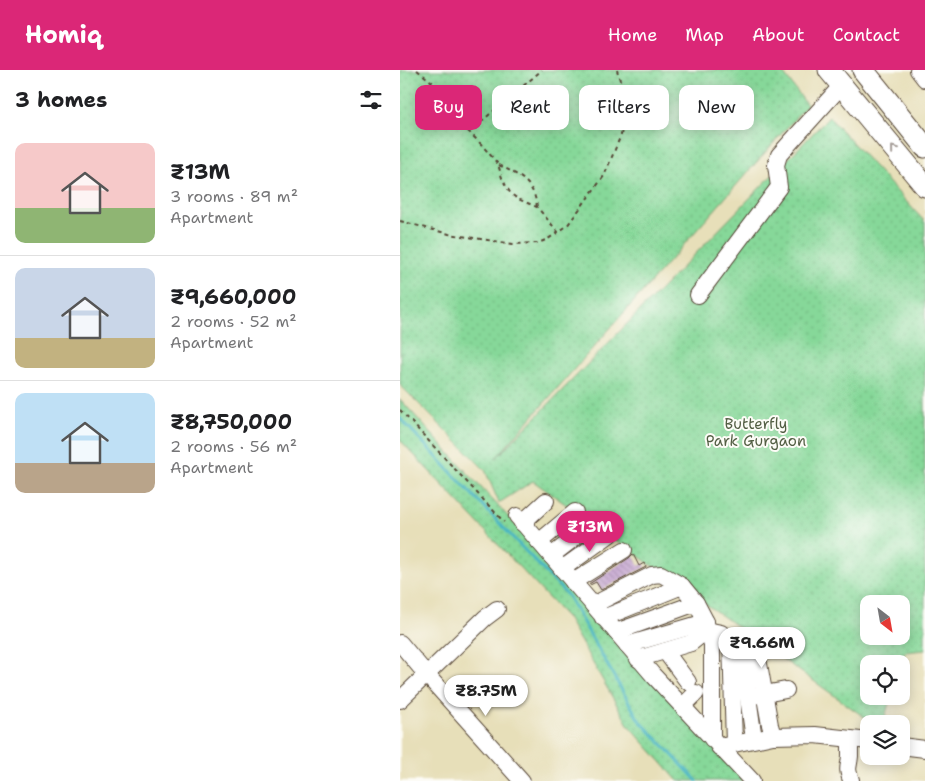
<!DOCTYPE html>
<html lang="en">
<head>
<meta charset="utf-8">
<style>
	body { margin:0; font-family:"Shantell Sans",sans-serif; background:#f2f2f2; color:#202124; height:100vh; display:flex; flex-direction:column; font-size:19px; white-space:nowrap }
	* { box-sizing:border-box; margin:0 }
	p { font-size:16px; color:#757577 }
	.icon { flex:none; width:28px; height:28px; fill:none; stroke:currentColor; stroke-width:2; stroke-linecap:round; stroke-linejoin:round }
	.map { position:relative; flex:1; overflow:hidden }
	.sheet { display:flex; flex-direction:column; background:#fff; width:400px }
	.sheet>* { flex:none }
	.top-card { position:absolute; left:15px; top:15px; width:435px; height:45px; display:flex; gap:10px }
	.needle { width:32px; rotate:149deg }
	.tools { position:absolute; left:460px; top:525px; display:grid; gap:10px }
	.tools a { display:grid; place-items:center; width:50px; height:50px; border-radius:10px; background:#fff; box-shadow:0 2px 12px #0003; font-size:25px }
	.price { position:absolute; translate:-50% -42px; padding:0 11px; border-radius:18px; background:#fff; color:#222; font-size:16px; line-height:32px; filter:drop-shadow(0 1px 2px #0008) }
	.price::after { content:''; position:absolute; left:50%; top:30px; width:15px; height:11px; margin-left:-8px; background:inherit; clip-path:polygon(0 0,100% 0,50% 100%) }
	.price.current { background:#db2777; color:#fff }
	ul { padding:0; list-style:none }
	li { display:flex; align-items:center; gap:15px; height:125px; padding:0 15px }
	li+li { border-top:1px solid #e0e0e0 }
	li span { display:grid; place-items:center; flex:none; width:140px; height:100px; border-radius:10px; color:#555 }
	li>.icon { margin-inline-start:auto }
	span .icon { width:60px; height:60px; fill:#fffc; stroke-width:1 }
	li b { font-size:21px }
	h2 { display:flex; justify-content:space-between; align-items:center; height:60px; padding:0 15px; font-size:21px }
	.chip { padding:0 18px; border-radius:10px; background:#fff; box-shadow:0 2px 12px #0003; font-size:18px; line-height:45px }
	.chip.current { background:#db2777; color:#fff }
	header { display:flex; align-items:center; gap:30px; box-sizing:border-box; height:70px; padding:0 25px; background:#db2777; color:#fff }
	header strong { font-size:24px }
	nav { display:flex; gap:28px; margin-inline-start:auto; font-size:18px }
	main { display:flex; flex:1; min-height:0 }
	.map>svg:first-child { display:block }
	.park { fill:url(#park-dots); stroke:#60815c; fill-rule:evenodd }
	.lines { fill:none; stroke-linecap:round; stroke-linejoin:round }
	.stream { stroke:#48b5c3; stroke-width:3 }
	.building { fill:url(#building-back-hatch) }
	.minor-casing { stroke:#554535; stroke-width:18 }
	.major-casing { stroke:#554535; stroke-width:23 }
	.path { stroke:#554535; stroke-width:2; stroke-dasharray:4 4; stroke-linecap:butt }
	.minor { stroke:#fff; stroke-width:16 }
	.major { stroke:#fff; stroke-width:21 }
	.oneway { stroke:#a79f9a }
	.labels { text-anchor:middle; stroke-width:4; stroke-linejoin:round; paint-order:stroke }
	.park-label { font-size:15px; fill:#525e43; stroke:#fdfcf7 }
</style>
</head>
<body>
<header>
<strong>Homiq</strong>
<nav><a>Home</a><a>Map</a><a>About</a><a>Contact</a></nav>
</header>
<main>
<section class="sheet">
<h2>3 homes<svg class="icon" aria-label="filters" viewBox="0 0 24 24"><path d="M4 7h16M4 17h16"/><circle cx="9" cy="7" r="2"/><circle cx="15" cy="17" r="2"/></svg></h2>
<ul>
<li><span style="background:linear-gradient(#f6c9c9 65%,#8fb573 0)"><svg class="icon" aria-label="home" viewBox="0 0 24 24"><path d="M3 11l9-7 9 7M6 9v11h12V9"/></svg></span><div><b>₹13M</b><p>3 rooms · 89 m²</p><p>Apartment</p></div></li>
<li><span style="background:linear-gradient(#c9d6e8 70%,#c2b280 0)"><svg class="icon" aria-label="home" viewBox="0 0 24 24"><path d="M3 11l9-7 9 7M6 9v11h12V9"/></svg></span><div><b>₹9,660,000</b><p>2 rooms · 52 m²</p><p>Apartment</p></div></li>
<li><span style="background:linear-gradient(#bfe0f5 70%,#b9a48a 0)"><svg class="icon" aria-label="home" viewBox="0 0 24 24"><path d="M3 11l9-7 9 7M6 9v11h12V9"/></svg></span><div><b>₹8,750,000</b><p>2 rooms · 56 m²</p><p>Apartment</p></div></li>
</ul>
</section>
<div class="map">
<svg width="525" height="711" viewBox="0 0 525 711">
	<defs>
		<pattern id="park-dots" width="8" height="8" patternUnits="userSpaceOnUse" patternTransform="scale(1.25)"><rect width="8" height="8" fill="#86d899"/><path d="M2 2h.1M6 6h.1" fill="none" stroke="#75ba83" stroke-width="1.8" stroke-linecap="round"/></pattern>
		<pattern id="building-back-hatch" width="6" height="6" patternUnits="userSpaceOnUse" patternTransform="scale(1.25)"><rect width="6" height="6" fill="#c9abd3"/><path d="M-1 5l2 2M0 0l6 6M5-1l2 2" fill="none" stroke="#a48bab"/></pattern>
	</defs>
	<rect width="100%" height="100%" fill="#fdfcf7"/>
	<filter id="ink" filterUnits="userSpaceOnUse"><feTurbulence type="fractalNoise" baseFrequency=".02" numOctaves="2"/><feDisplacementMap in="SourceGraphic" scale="10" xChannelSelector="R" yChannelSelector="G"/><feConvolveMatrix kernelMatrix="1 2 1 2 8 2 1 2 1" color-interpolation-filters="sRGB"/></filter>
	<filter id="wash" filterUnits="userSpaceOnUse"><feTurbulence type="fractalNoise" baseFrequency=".0096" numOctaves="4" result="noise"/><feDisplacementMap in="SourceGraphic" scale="20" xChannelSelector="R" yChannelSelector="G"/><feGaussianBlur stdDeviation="1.12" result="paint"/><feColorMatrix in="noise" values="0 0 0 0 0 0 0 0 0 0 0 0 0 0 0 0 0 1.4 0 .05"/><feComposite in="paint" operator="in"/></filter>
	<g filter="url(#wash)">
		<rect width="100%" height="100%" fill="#e7dfb9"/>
		<g class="park">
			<path d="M0 0H381L407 35 95 389 429 47 525 152V580L505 582 501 594H469V626H491L483 654H474L133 411 99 433 85 400 0 315ZM469 534H501V566H469Z"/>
			<path d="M0 329C57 393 117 455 174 518 231 582 288 647 344 711H278L229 656 167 548 0 370Z"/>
		</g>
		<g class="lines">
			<polyline class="stream" points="0,348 168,526 239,650 297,711"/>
		</g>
		<g id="blocks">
			<polygon class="building" points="233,484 239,496 244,493 246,497 201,520 196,512 190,515 189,514 229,488"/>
		</g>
	</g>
	<g filter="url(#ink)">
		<use href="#blocks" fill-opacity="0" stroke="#554535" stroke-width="1"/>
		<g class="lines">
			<g class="minor-casing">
				<g id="minor">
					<polyline points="518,0 525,9"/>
					<polyline points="298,225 379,117 376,95 379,85 442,15"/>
					<polyline points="117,446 253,605 352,711"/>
					<polyline points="122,453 146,431"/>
					<polyline points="139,472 175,442"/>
					<polyline points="151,486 195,452"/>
					<polyline points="162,499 209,465"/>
					<polyline points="173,512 224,480"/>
					<polyline points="193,535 252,505 261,504 282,516 296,533 306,552 307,560 291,573 238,589"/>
					<polyline points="203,548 282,516"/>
					<polyline points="307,560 321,563 331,570 345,574 354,579 357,583 370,655 373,666"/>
					<polyline points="307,560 312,574 312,669"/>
					<polyline points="216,562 296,533"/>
					<polyline points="331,570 334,674"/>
					<polyline points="0,573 26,604 122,711"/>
					<polyline points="345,574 348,627"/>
					<polyline points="227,575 306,552"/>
					<polyline points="265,581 288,612"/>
					<polyline points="0,630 85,548 97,539"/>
					<polyline points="283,636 296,623"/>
					<polyline points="354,669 348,627 386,620"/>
					<path d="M450 669C450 674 450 680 450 686 449 698 446 697 451 710"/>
					<polyline points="501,676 525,679"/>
					<polyline points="319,677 373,666 415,665 469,671"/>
				</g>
			</g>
			<g class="major-casing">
				<g id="major">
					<polyline points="429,0 525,116"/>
					<polyline points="463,0 525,77"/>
				</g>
			</g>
			<g class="path">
				<polyline points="17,0 36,15 67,60 81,74 98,94 102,108 106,116 111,124 118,129 137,137 159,163"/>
				<polyline points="67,60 83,50 142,0"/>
				<path d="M99 95C120 106 134 112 137 137"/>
				<polyline points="0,151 49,164 113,174 138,173 148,169 167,156 204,106 221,65 224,51 223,20 217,0"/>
				<polyline points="0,340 104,452"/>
			</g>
			<use href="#minor" class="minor"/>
			<use href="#major" class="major"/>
		</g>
		<defs><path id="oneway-chevron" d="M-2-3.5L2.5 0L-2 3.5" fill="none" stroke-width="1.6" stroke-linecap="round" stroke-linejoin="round" transform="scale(1.25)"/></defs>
		<use class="oneway" href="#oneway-chevron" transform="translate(494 79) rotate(-129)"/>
	</g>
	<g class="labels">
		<g class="park-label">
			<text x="356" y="359">Butterfly<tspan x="356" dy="17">Park Gurgaon</tspan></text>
		</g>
	</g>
</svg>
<div class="tools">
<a><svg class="needle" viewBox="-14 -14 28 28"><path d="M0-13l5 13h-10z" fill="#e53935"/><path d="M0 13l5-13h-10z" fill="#757577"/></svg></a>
<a><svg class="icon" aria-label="locate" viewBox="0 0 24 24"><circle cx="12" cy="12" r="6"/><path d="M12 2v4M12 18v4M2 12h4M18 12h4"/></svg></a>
<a><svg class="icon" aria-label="layers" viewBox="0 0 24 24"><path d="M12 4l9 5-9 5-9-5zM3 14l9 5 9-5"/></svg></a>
</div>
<b class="price current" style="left:190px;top:483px">₹13M</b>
<b class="price" style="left:362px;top:599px">₹9.66M</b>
<b class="price" style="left:86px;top:647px">₹8.75M</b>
<div class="top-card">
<a class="chip current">Buy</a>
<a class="chip">Rent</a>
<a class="chip">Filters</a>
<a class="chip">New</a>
</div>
</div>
</main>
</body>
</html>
